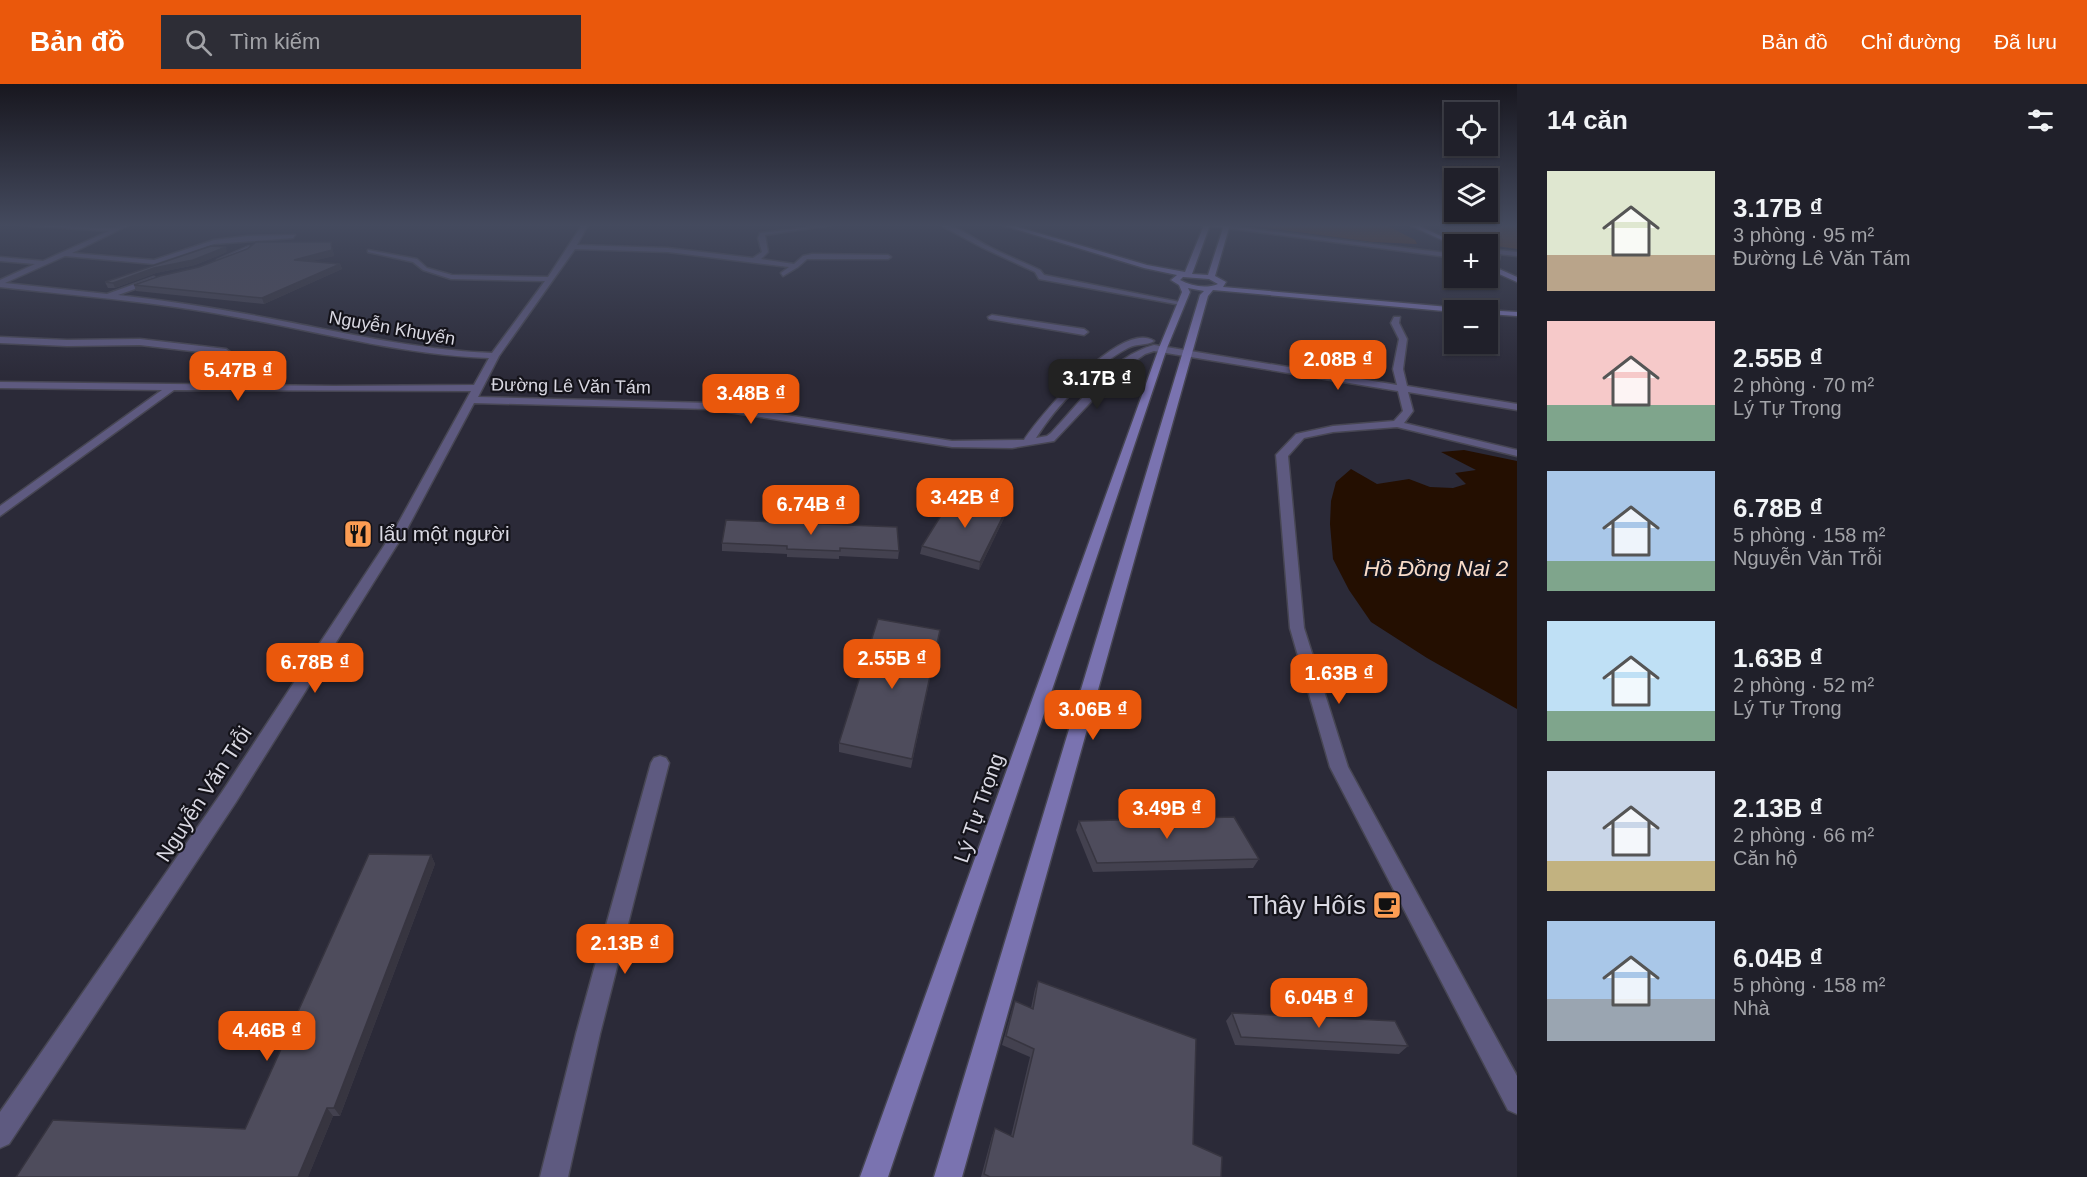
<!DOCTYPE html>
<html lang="vi">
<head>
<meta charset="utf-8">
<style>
	body { margin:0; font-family:Helvetica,sans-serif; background:#2d2d36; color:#f1f3f6; height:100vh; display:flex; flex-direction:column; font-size:22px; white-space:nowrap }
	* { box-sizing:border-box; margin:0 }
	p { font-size:20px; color:#a2a3a8 }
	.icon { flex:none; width:33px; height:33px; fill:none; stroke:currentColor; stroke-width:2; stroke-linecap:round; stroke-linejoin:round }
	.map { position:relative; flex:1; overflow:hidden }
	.sheet { display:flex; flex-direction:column; background:#20202a; width:570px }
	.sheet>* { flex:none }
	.buttons { position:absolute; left:1444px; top:18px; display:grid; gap:12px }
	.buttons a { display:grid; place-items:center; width:54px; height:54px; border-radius:0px; background:#20202a; box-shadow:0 2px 4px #0004,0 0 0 2px #3d3e47; font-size:30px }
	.price { position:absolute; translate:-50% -51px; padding:0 14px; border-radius:12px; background:#ea580c; color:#fff; font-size:20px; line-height:39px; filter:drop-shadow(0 2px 3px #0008) }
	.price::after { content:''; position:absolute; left:50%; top:36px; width:18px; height:14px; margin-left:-9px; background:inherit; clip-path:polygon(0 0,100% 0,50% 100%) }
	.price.current { background:#222; color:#fff }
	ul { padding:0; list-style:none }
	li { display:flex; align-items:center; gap:18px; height:150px; padding:0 30px }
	li span { display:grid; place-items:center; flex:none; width:168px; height:120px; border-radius:0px; color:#555 }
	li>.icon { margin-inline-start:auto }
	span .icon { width:72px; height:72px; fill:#fffc; stroke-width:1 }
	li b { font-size:26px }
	h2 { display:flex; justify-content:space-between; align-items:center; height:72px; padding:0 30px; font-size:26px }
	header { display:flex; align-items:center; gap:36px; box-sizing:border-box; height:84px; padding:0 30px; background:#ea580c; color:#fff }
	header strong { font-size:28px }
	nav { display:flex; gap:33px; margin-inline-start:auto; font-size:21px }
	.search { width:420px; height:54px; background:#2d2d36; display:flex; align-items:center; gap:15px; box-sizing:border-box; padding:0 21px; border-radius:0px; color:#a2a3a8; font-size:22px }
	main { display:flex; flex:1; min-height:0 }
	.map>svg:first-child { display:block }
	.green { fill:#5c371b }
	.water { fill:#240f01 }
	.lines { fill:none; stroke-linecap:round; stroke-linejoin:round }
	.street-casing { stroke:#474653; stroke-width:3 }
	.secondary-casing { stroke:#474653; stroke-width:3 }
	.street { fill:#5e5a80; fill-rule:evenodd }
	.secondary { fill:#7a73b0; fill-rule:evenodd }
	.wall { fill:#43414f }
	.shaded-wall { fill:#373540 }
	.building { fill:#4e4c5c; stroke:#373540; stroke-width:1.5 }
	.labels { text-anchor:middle; stroke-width:4.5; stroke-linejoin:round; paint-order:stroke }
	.far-street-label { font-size:18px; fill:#d9d8e2; stroke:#14131a }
	.poi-label { font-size:21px; fill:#d9d8e2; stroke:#14131a; text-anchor:start }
	.street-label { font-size:21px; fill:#d9d8e2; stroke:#14131a }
	.water-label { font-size:22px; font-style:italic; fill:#fadcc8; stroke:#14131a }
	.near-poi-label { font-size:26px; fill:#d9d8e2; stroke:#14131a; text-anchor:end }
</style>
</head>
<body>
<header>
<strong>Bản đồ</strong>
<div class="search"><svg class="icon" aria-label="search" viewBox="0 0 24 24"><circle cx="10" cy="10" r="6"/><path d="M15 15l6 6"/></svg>Tìm kiếm</div>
<nav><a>Bản đồ</a><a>Chỉ đường</a><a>Đã lưu</a></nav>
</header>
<main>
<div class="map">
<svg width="1517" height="1093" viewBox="0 0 1517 1093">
	<rect width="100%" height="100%" fill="#2b2a38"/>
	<g class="green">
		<polygon points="1246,141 1386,141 1415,156 1417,160 1372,158"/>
		<polygon points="1437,141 1517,141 1517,165 1476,159"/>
	</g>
	<polygon class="water" points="1464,366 1517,377 1517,625 1427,574 1371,538 1349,506 1333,475 1330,440 1331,417 1336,398 1351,385 1377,400 1409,395 1430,403 1453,404 1466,400 1455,389 1476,386 1441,368"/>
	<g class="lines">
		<g class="street-casing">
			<g id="street">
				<path d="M21 141 114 144 129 141 72 169 154 176 214 156 248 152 295 151 293 154 214 160 154 180 65 172 5 199 107 210 154 193 157 197 118 211C168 217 217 224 267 234 342 248 416 266 492 269L545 197 451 195 423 186 413 178 368 168V166L417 175 427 184 452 191 548 193 582 141H588L577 161 668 164 753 174 762 168 758 154 760 149 831 141 765 151 768 168 761 175 794 180 803 172 812 170 888 171 891 173 888 175H807L798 183 783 192 781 189 789 183 668 168 575 165 499 272 478 313 709 319 952 357 1024 356C1040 331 1122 235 1154 257 1147 262 1137 259 1128 264 1095 281 1056 322 1036 354L1047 352 1051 349C1082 317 1110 273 1154 261L1397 301 1393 285 1399 255 1391 239 1394 233H1400L1399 239 1407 255 1403 285 1407 302 1517 320V326L1408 308 1413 327 1404 339 1517 366V372L1397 343 1333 348 1304 354 1288 372 1304 544 1348 683 1517 992V1030L1508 1026 1330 683 1290 544 1276 371 1296 350 1333 342 1394 337 1403 327 1398 307 1154 267 1145 270 1118 289 1054 357 1012 364 952 363 709 325 474 319 407 445 236 718 9 1060 0 1064V1028L222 708 395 445 471 307 174 306 0 432V422L162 306 0 304V298L334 302 474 301 489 274C403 271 321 248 236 233 158 218 79 212 0 203V196L35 180 0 177V173L43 177 109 147Z"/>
				<path d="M940 141C958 141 972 154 988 162 1005 171 1023 178 1040 186L1044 191 1185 219 1181 221 1039 195 1035 188 983 164Z"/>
				<polygon points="1203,141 1220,141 1455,170 1455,174"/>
				<polygon points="249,162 251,165 222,177 217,176"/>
				<polygon points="1488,165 1517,168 1517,172 1488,169"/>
				<polygon points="992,231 1084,245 1088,248 1084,251 989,235 988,233"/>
				<polygon points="0,253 67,256 140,255 226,265 230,268 226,271 140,261 67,262 0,259"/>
				<polygon points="660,672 666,674 669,679 600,950 568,1093 540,1093 576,950 651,679 654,674"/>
			</g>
		</g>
		<g class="secondary-casing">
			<g id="secondary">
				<path d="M1002 141H1011L1147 181 1185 188 1204 141H1210L1192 190 1208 191 1223 144 1220 141H1226L1229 144 1215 192 1226 198 1223 203 1460 224 1464 226 1455 228 1213 206 1208 212 962 1093H934L1200 211 1204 207 1188 204 1190 208 1167 264 888 1093H860L1159 264 1182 208 1179 201 1171 196 1177 191 1144 184ZM1183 193 1209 195 1218 200C1205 205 1192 202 1180 196Z"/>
				<polygon points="1409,141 1417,141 1458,160 1453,161"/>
				<polygon points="1455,162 1455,166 1451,167 1455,169 1455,174 1443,167"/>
				<polygon points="1488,166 1500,171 1499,176 1495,176 1494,173 1488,170"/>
				<polygon points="1488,180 1517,193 1517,198 1488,185"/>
				<polygon points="1485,226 1517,228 1517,232 1488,230 1488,226"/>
			</g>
		</g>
		<use href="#street" class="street"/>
		<use href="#secondary" class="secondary"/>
	</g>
	<g class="wall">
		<polygon points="331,158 334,172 311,177 340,180 342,185 264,220 136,207 134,201"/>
		<polygon points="227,168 195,181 156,189 115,204 108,204 105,198"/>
		<polygon points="1004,434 979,486 920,470 922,462"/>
		<polygon points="722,459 899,467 898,475 839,472 839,475 787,473 787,470 722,467"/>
		<polygon points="940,546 911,684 839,668 839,659"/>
		<polygon points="1079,737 1259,775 1253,784 1093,788 1076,746"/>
		<polygon points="431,771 435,780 340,1032 333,1032 308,1093 16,1093 245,1045"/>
		<polygon points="1038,897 1193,1060 1221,1093 981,1093 992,1052 995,1044 1011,1052 1030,973 1002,961 1012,926 1015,917 1031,924 1035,905"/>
		<polygon points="1232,929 1408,962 1399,970 1235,961 1226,937"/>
	</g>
	<g class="shaded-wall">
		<polygon points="331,158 334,172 296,181 294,176"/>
		<polygon points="226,163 227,168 195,181 156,189 115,204 113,199 154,184"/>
		<polygon points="340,180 342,185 264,220 262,214"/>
		<polygon points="1006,426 1004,434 979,486 980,478"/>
		<polygon points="431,771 435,780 340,1032 334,1024"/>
		<polygon points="327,1024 333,1032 308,1093 298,1093"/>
	</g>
	<g class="building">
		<polygon points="256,158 331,158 332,166 294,176 340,180 262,214 134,201 160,192 199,183 247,165"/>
		<polygon points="211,162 226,163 193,176 154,184 113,199 105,198"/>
		<polygon points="952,414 1006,426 980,478 922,462"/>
		<polygon points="726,436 897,443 899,467 840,464 840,467 787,465 787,462 722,459"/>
		<polygon points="878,535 940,546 912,675 839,659"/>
		<polygon points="1234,733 1259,775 1097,779 1079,737"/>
		<polygon points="369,770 431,771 334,1024 327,1024 298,1093 16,1093 53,1036 245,1045"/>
		<polygon points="1038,897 1196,955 1193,1060 1222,1073 1221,1093 990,1093 984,1090 995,1044 1013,1053 1034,965 1006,952 1015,917 1033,925"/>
		<polygon points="1232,929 1395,937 1408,962 1241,953"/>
	</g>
	<linearGradient id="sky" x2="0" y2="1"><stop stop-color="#18171f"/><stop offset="0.48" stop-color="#444a5e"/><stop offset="1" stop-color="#444a5e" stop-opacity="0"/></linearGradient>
	<rect width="1517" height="294" fill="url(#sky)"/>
	<defs>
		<g id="restaurant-square" transform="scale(1.5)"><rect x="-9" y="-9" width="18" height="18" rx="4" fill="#fc9d53" stroke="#14131a"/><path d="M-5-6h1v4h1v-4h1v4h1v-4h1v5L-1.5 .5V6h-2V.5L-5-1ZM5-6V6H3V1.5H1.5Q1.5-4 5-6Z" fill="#111"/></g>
		<g id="cafe-square" transform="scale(1.5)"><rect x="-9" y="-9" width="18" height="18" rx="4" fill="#fc9d53" stroke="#14131a"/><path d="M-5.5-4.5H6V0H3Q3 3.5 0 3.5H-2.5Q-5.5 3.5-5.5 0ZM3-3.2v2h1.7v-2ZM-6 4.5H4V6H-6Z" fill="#111"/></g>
	</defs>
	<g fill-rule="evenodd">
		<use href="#restaurant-square" x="358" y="450"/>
		<use href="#cafe-square" x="1387" y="821"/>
	</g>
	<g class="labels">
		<g class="far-street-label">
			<text transform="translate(392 244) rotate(10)" y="6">Nguyễn Khuyến</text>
			<text transform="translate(571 302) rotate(1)" y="6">Đường Lê Văn Tám</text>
		</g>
		<g class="poi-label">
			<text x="379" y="457">lẩu một người</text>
		</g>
		<g class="street-label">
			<text transform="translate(204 710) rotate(-57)" y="7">Nguyễn Văn Trỗi</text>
			<text transform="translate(979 724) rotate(-71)" y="7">Lý Tự Trọng</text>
		</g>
		<g class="water-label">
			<text x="1436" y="492">Hồ Đồng Nai 2</text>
		</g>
		<g class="near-poi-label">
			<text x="1366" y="830">Thây Hôís</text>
		</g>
	</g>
</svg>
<div class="buttons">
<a><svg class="icon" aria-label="locate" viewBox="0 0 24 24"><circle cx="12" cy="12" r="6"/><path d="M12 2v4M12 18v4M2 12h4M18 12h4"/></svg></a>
<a><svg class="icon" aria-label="layers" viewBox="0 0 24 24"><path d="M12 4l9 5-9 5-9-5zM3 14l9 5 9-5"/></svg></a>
<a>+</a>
<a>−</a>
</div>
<b class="price" style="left:1338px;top:307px">2.08B ₫</b>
<b class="price" style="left:238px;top:318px">5.47B ₫</b>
<b class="price current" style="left:1097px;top:326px">3.17B ₫</b>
<b class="price" style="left:751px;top:341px">3.48B ₫</b>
<b class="price" style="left:965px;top:445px">3.42B ₫</b>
<b class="price" style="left:811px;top:452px">6.74B ₫</b>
<b class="price" style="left:892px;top:606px">2.55B ₫</b>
<b class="price" style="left:315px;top:610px">6.78B ₫</b>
<b class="price" style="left:1339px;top:621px">1.63B ₫</b>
<b class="price" style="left:1093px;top:657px">3.06B ₫</b>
<b class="price" style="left:1167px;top:756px">3.49B ₫</b>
<b class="price" style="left:625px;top:891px">2.13B ₫</b>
<b class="price" style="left:1319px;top:945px">6.04B ₫</b>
<b class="price" style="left:267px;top:978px">4.46B ₫</b>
</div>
<section class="sheet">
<h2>14 căn<svg class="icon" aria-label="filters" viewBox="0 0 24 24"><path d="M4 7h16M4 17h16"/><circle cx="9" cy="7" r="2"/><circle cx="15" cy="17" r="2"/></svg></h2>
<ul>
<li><span style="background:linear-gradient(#dfe7d0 70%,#b9a48a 0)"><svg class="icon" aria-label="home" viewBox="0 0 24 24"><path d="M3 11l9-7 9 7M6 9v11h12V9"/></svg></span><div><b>3.17B ₫</b><p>3 phòng · 95 m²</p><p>Đường Lê Văn Tám</p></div></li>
<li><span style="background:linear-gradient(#f6c9c9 70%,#7fa58c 0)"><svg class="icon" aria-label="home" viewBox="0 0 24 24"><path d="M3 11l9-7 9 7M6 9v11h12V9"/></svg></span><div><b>2.55B ₫</b><p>2 phòng · 70 m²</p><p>Lý Tự Trọng</p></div></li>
<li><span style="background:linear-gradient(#a9c7e8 75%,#7fa58c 0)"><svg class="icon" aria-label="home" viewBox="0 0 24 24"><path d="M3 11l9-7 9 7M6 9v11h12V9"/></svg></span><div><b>6.78B ₫</b><p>5 phòng · 158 m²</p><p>Nguyễn Văn Trỗi</p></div></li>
<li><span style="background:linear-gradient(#bfe0f5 75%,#7fa58c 0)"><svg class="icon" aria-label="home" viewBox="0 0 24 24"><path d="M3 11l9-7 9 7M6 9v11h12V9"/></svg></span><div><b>1.63B ₫</b><p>2 phòng · 52 m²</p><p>Lý Tự Trọng</p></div></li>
<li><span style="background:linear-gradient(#c9d6e8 75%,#c2b280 0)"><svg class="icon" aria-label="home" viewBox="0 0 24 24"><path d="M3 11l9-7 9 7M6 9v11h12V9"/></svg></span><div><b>2.13B ₫</b><p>2 phòng · 66 m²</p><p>Căn hộ</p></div></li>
<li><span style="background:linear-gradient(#a9c7e8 65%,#9aa5b1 0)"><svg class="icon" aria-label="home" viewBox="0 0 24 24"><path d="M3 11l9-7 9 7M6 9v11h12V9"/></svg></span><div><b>6.04B ₫</b><p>5 phòng · 158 m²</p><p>Nhà</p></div></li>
</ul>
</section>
</main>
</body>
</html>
